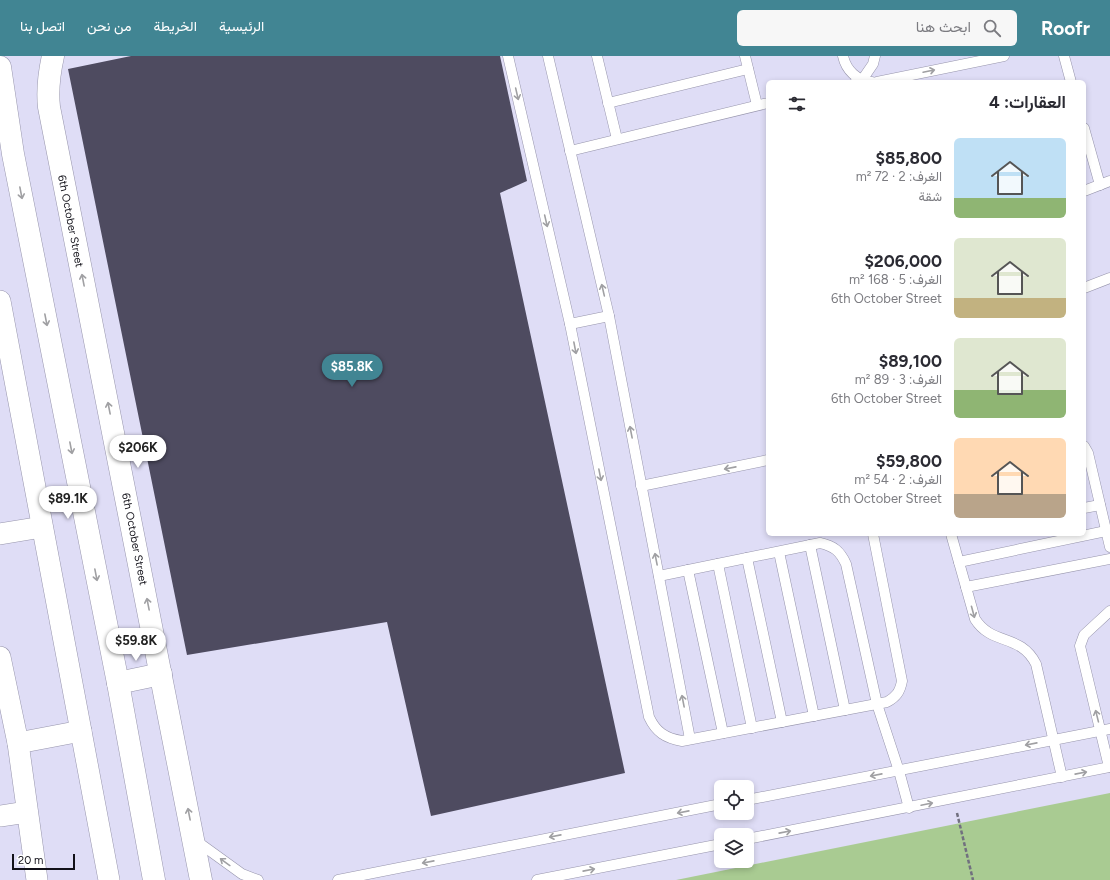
<!DOCTYPE html>
<html lang="ar">
<head>
<meta charset="utf-8">
<style>
	body { margin:0; font-family:Figtree,Vazirmatn,sans-serif; background:#f7f7f7; color:#2b2b33; direction:rtl; height:100vh; display:flex; flex-direction:column; font-size:15px; white-space:nowrap }
	* { box-sizing:border-box; margin:0 }
	p { font-size:13px; color:#7c7c81 }
	.icon { flex:none; width:22px; height:22px; fill:none; stroke:currentColor; stroke-width:2; stroke-linecap:round; stroke-linejoin:round }
	.map { position:relative; flex:1; overflow:hidden; direction:ltr }
	.drawer { position:absolute; left:766px; top:24px; width:320px; height:456px; display:flex; flex-direction:column; background:#fff; border-radius:6px; box-shadow:0 2px 6px #0003; direction:rtl }
	.drawer>* { flex:none }
	.tools { position:absolute; left:714px; top:724px; display:grid; gap:8px }
	.tools a { display:grid; place-items:center; width:40px; height:40px; border-radius:6px; background:#fff; box-shadow:0 2px 6px #0003; font-size:20px }
	.scale { position:absolute; left:12px; bottom:10px; width:63px; box-sizing:border-box; padding-left:4px; border:2px solid #121119; border-top:0; font-size:11px; line-height:14px; white-space:nowrap; color:#121119; -webkit-text-stroke:3px #fff; paint-order:stroke }
	.price { position:absolute; translate:-50% -34px; padding:0 9px; border-radius:14px; background:#fff; color:#222; font-size:13px; line-height:26px; filter:drop-shadow(0 1px 2px #0008) }
	.price::after { content:''; position:absolute; left:50%; top:24px; width:12px; height:9px; margin-left:-6px; background:inherit; clip-path:polygon(0 0,100% 0,50% 100%) }
	.price.selected { background:#418593; color:#fff }
	ul { padding:0; list-style:none }
	li { display:flex; align-items:center; gap:12px; height:100px; padding:0 20px }
	li span { display:grid; place-items:center; flex:none; width:112px; height:80px; border-radius:6px; color:#555 }
	li>.icon { margin-inline-start:auto }
	span .icon { width:48px; height:48px; fill:#fffc; stroke-width:1 }
	li b { font-size:17px }
	h2 { display:flex; justify-content:space-between; align-items:center; height:48px; padding:0 20px; font-size:17px }
	header { display:flex; align-items:center; gap:24px; box-sizing:border-box; height:56px; padding:0 20px; background:#418593; color:#fff }
	header strong { font-size:19px }
	nav { display:flex; gap:22px; margin-inline-start:auto; font-size:14px }
	.search { width:280px; height:36px; background:#f7f7f7; display:flex; align-items:center; gap:10px; box-sizing:border-box; padding:0 14px; border-radius:6px; color:#7c7c81; font-size:15px }
	.map>svg:first-child { display:block }
	.green { fill:#a9cb92 }
	.building { fill:#4e4b60 }
	.lines { fill:none; stroke-linecap:round; stroke-linejoin:round }
	.service-casing { stroke:#9795ac; stroke-width:11 }
	.minor-casing { stroke:#9795ac; stroke-width:22 }
	.tertiary-casing { stroke:#9795ac; stroke-width:23 }
	.path { stroke:#71707f; stroke-width:2.5; stroke-dasharray:4 2; stroke-linecap:butt }
	.service { stroke:#fff; stroke-width:10 }
	.minor { stroke:#fff; stroke-width:21 }
	.tertiary { stroke:#fff; stroke-width:22 }
	.oneway { stroke:#a0a0a3 }
	.labels { text-anchor:middle; stroke-width:4; stroke-linejoin:round; paint-order:stroke }
	.street-label { font-size:11px; fill:#121119; stroke:#fff }
</style>
</head>
<body>
<header>
<strong>Roofr</strong>
<div class="search"><svg class="icon" aria-label="search" viewBox="0 0 24 24"><circle cx="10" cy="10" r="6"/><path d="M15 15l6 6"/></svg>ابحث هنا</div>
<nav><a>الرئيسية</a><a>الخريطة</a><a>من نحن</a><a>اتصل بنا</a></nav>
</header>
<div class="map">
<svg width="1110" height="824" viewBox="0 0 1110 824">
	<rect width="100%" height="100%" fill="#dfddf6"/>
	<polygon class="green" points="1110,737 1110,824 676,824"/>
	<polygon class="building" points="131,0 500,0 527,125 500,137 625,717 431,760 387,566 187,599 68,13"/>
	<g class="lines">
		<g class="service-casing">
			<g id="service">
				<path d="M508 0 570 268 649 661C656 676 665 682 682 685L887 646C896 641 900 636 902 625L873 478"/>
				<polyline points="548,0 609,260 690,683"/>
				<polyline points="597,0 617,83"/>
				<polyline points="745,0 757,49"/>
				<path d="M843 0C846 14 857 25 872 26"/>
				<polyline points="1064,0 1071,26"/>
				<polyline points="856,25 862,24 873,8 875,0"/>
				<polyline points="877,26 1004,0"/>
				<polyline points="608,47 748,13"/>
				<polyline points="1084,72 1100,129"/>
				<polyline points="570,95 768,47"/>
				<polyline points="1084,135 1110,125"/>
				<polyline points="1084,232 1110,222"/>
				<polyline points="570,268 609,260"/>
				<polyline points="1084,390 1088,397 1110,491"/>
				<polyline points="641,430 768,404"/>
				<polyline points="1084,452 1100,449"/>
				<path d="M951 478 975 563C992 590 1020 577 1036 608L1062 721"/>
				<polyline points="810,489 845,654"/>
				<polyline points="779,496 814,660"/>
				<polyline points="747,502 782,666"/>
				<polyline points="959,506 1106,475"/>
				<polyline points="718,508 752,672"/>
				<polyline points="688,514 723,677"/>
				<path d="M659 520 820 487C834 490 840 495 846 508L877 648 899 715 909 752"/>
				<polyline points="966,531 1110,503"/>
				<polyline points="1109,711 1080,590 1084,579 1110,555"/>
				<polyline points="747,744 1110,673"/>
				<polyline points="747,783 1110,711"/>
				<polyline points="195,784 242,818 258,824"/>
				<polyline points="338,824 721,748"/>
				<polyline points="537,824 721,788"/>
			</g>
		</g>
		<g class="minor-casing">
			<g id="minor">
				<polyline points="0,245 109,824"/>
				<polyline points="0,478 42,471"/>
				<polyline points="0,601 18,687 37,824"/>
				<polyline points="18,687 81,675"/>
				<polyline points="0,760 27,756"/>
			</g>
		</g>
		<g class="tertiary-casing">
			<g id="tertiary">
				<path d="M53 0C49 18 47 33 49 51L201 824"/>
				<polyline points="0,11 13,98 118,627 154,824"/>
				<polyline points="118,627 161,618"/>
			</g>
		</g>
		<polyline class="path" points="957,757 973,824"/>
		<use href="#service" class="service"/>
		<use href="#minor" class="minor"/>
		<use href="#tertiary" class="tertiary"/>
	</g>
	<defs><path id="oneway-shaft" d="M-6 0H5M1.5-3L5.5 0L1.5 3" fill="none" stroke-width="1.6" stroke-linecap="round" stroke-linejoin="round"/></defs>
	<g class="oneway">
		<use href="#oneway-shaft" transform="translate(929 15) rotate(-12)"/>
		<use href="#oneway-shaft" transform="translate(517 38) rotate(77)"/>
		<use href="#oneway-shaft" transform="translate(21 137) rotate(79)"/>
		<use href="#oneway-shaft" transform="translate(546 165) rotate(77)"/>
		<use href="#oneway-shaft" transform="translate(83 224) rotate(-101)"/>
		<use href="#oneway-shaft" transform="translate(603 234) rotate(-103)"/>
		<use href="#oneway-shaft" transform="translate(46 264) rotate(79)"/>
		<use href="#oneway-shaft" transform="translate(575 292) rotate(79)"/>
		<use href="#oneway-shaft" transform="translate(109 352) rotate(-101)"/>
		<use href="#oneway-shaft" transform="translate(631 376) rotate(-101)"/>
		<use href="#oneway-shaft" transform="translate(71 392) rotate(79)"/>
		<use href="#oneway-shaft" transform="translate(730 412) rotate(169)"/>
		<use href="#oneway-shaft" transform="translate(600 419) rotate(79)"/>
		<use href="#oneway-shaft" transform="translate(656 503) rotate(-101)"/>
		<use href="#oneway-shaft" transform="translate(96 519) rotate(79)"/>
		<use href="#oneway-shaft" transform="translate(148 548) rotate(-101)"/>
		<use href="#oneway-shaft" transform="translate(973 556) rotate(75)"/>
		<use href="#oneway-shaft" transform="translate(683 645) rotate(-101)"/>
		<use href="#oneway-shaft" transform="translate(1097 660) rotate(-104)"/>
		<use href="#oneway-shaft" transform="translate(1031 688) rotate(169)"/>
		<use href="#oneway-shaft" transform="translate(1081 717) rotate(-11)"/>
		<use href="#oneway-shaft" transform="translate(876 719) rotate(169)"/>
		<use href="#oneway-shaft" transform="translate(927 748) rotate(-12)"/>
		<use href="#oneway-shaft" transform="translate(683 756) rotate(169)"/>
		<use href="#oneway-shaft" transform="translate(189 758) rotate(-101)"/>
		<use href="#oneway-shaft" transform="translate(785 776) rotate(-11)"/>
		<use href="#oneway-shaft" transform="translate(555 780) rotate(169)"/>
		<use href="#oneway-shaft" transform="translate(225 806) rotate(-144)"/>
		<use href="#oneway-shaft" transform="translate(428 806) rotate(169)"/>
		<use href="#oneway-shaft" transform="translate(589 814) rotate(-11)"/>
	</g>
	<g class="labels">
		<g class="street-label">
			<text transform="translate(71 165) rotate(79)" y="4">6th October Street</text>
			<text transform="translate(135 483) rotate(79)" y="4">6th October Street</text>
		</g>
	</g>
</svg>
<div class="tools">
<a><svg class="icon" aria-label="locate" viewBox="0 0 24 24"><circle cx="12" cy="12" r="6"/><path d="M12 2v4M12 18v4M2 12h4M18 12h4"/></svg></a>
<a><svg class="icon" aria-label="layers" viewBox="0 0 24 24"><path d="M12 4l9 5-9 5-9-5zM3 14l9 5 9-5"/></svg></a>
</div>
<div class="scale">20 m</div>
<b class="price selected" style="left:352px;top:332px">$85.8K</b>
<b class="price" style="left:138px;top:413px">$206K</b>
<b class="price" style="left:68px;top:464px">$89.1K</b>
<b class="price" style="left:136px;top:606px">$59.8K</b>
<section class="drawer">
<h2>العقارات: 4<svg class="icon" aria-label="filters" viewBox="0 0 24 24"><path d="M4 7h16M4 17h16"/><circle cx="9" cy="7" r="2"/><circle cx="15" cy="17" r="2"/></svg></h2>
<ul>
<li><span style="background:linear-gradient(#bfe0f5 75%,#8fb573 0)"><svg class="icon" aria-label="home" viewBox="0 0 24 24"><path d="M3 11l9-7 9 7M6 9v11h12V9"/></svg></span><div><b>$85,800</b><p>الغرف: 2 · 72 m²</p><p>شقة</p></div></li>
<li><span style="background:linear-gradient(#dfe7d0 75%,#c2b280 0)"><svg class="icon" aria-label="home" viewBox="0 0 24 24"><path d="M3 11l9-7 9 7M6 9v11h12V9"/></svg></span><div><b>$206,000</b><p>الغرف: 5 · 168 m²</p><p>6th October Street</p></div></li>
<li><span style="background:linear-gradient(#dfe7d0 65%,#8fb573 0)"><svg class="icon" aria-label="home" viewBox="0 0 24 24"><path d="M3 11l9-7 9 7M6 9v11h12V9"/></svg></span><div><b>$89,100</b><p>الغرف: 3 · 89 m²</p><p>6th October Street</p></div></li>
<li><span style="background:linear-gradient(#ffd9b3 70%,#b9a48a 0)"><svg class="icon" aria-label="home" viewBox="0 0 24 24"><path d="M3 11l9-7 9 7M6 9v11h12V9"/></svg></span><div><b>$59,800</b><p>الغرف: 2 · 54 m²</p><p>6th October Street</p></div></li>
</ul>
</section>
</div>
</body>
</html>
